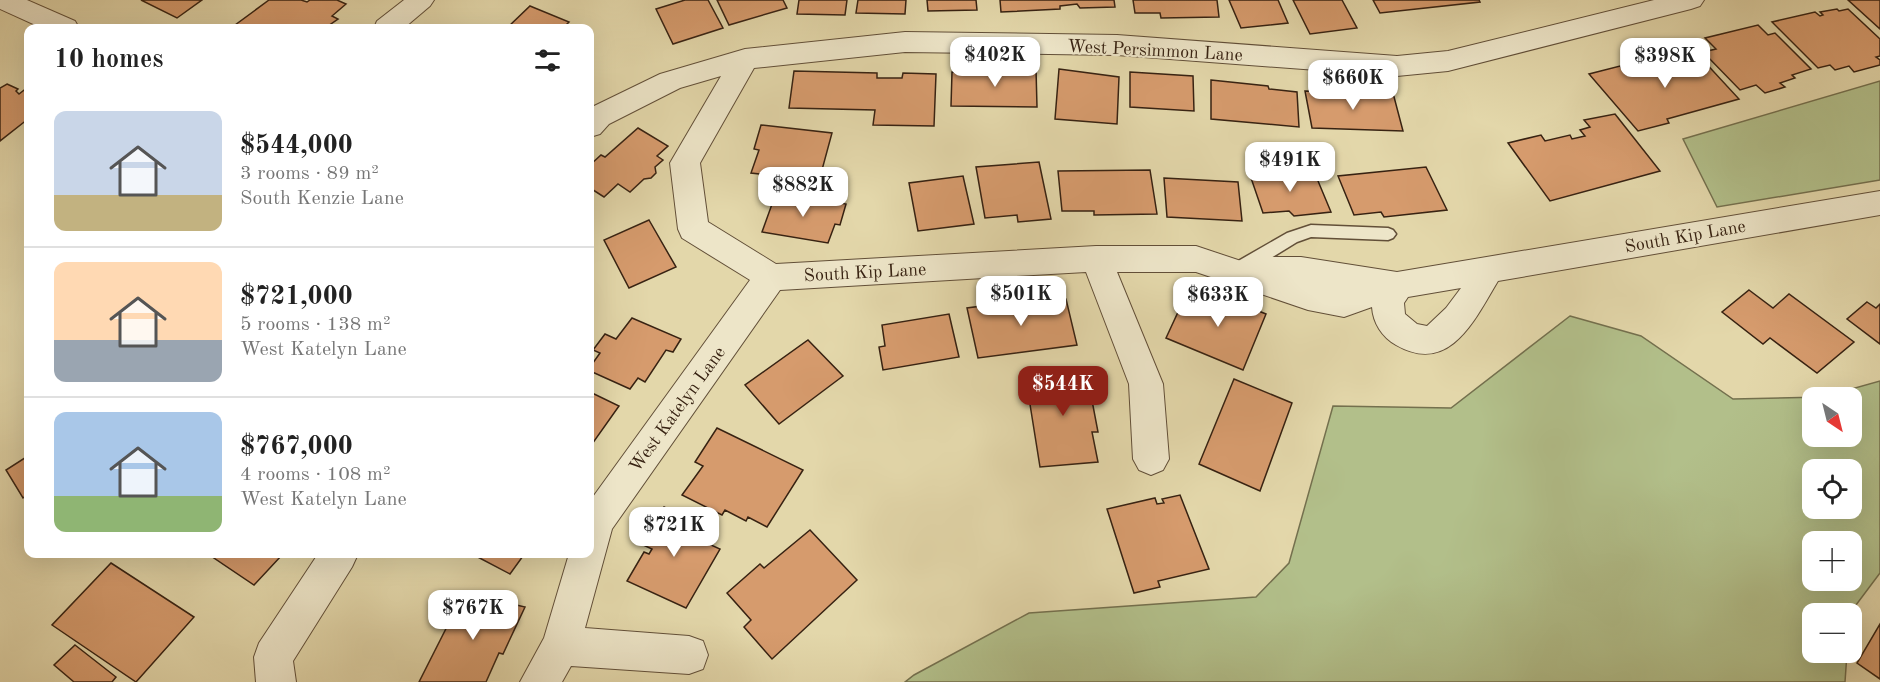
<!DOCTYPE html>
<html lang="en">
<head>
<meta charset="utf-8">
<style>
	body { margin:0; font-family:"Old Standard TT",serif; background:#f2f2f2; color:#222; height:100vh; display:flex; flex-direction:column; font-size:22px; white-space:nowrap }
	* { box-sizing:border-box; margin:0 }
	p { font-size:20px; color:#767676 }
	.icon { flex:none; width:33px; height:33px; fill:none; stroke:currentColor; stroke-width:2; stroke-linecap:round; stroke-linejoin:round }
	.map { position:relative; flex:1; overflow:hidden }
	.panel { position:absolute; left:24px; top:24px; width:570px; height:534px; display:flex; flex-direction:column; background:#fff; border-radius:12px; box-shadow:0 6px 24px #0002 }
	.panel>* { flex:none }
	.needle { width:39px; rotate:145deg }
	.tools { position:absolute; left:1802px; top:387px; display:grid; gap:12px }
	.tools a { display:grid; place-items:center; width:60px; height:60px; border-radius:12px; background:#fff; box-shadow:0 6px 24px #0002; font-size:30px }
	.price { position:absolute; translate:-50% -51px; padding:0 14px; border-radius:12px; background:#fff; color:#222; font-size:20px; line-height:39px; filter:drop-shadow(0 2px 3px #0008) }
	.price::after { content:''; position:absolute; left:50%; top:36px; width:18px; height:14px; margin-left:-9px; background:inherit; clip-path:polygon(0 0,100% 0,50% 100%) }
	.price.current { background:#8f2418; color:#fff }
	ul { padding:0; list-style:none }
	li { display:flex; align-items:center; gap:18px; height:150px; padding:0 30px }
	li+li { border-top:2px solid #e0e0e0 }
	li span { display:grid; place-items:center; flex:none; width:168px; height:120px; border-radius:12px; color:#555 }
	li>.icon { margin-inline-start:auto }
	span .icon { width:72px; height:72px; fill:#fffc; stroke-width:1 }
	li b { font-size:26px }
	h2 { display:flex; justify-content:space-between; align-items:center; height:72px; padding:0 30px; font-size:26px }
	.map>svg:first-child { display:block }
	.green { fill:#b2bf8a; stroke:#74704e; stroke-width:1.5; fill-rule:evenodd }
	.building { fill:#d69b6d; stroke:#372212; stroke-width:1.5 }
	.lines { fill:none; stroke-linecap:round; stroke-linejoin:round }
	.lane-casing { stroke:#624f38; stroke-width:3 }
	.street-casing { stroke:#624f38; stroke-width:2 }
	.lane { fill:#ede5c8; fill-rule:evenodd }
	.street { fill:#ede5c8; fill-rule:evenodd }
	.labels { text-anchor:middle; stroke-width:4.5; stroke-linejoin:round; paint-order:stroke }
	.street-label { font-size:18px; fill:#372212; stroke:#ede5c8 }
</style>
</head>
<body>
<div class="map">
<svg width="1880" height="682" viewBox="0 0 1880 682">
	<rect width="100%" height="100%" fill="#e3d7aa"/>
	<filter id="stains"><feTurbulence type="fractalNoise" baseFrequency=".00333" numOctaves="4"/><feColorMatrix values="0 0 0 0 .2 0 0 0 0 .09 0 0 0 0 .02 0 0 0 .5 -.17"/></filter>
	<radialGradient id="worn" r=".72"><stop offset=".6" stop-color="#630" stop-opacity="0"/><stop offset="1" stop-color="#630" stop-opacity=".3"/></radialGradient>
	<g class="green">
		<polygon points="1880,81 1880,180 1717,207 1683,139"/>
		<path d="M1570 316 1641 336 1733 399 1823 397 1880 381V573L1850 613 1812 614V652L1847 653 1845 682H905L914 675 1029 613 1256 597 1289 563 1333 406 1451 408ZM1812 398H1851V436H1812ZM1812 470H1851V508H1812ZM1812 542H1851V580H1812Z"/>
	</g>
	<g class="building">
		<polygon points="141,0 202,0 177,18"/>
		<polygon points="269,0 301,0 307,2 310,0 337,0 346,4 332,16 338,19 325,28 231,28"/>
		<polygon points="685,0 708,0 723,28 673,44 656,9"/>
		<polygon points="717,0 783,0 787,8 729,25"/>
		<polygon points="799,0 847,0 845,15 797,14"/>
		<polygon points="858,0 906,0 905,14 856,13"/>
		<polygon points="927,0 976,0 977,10 928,11"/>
		<polygon points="1000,0 1114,0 1115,7 1080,8 1077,4 1060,6 1060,9 1001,12"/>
		<polygon points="1133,0 1217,0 1219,17 1161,18 1160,13 1135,13"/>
		<polygon points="1229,0 1278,0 1288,23 1241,28"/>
		<polygon points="1293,0 1342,0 1357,28 1310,34"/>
		<polygon points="1373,0 1479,0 1480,2 1380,13"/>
		<polygon points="1848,0 1880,0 1880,29"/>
		<polygon points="530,6 569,22 563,28 507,28"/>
		<polygon points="1837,9 1839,11 1848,9 1880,39 1880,56 1876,57 1880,60 1880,65 1854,72 1849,66 1835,70 1830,65 1818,68 1772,22 1815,12 1820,16 1823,15 1820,12"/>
		<polygon points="1758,25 1768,35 1775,33 1811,69 1792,75 1795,78 1780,83 1785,87 1765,93 1756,85 1740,90 1703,52 1716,49 1705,38"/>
		<polygon points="1689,45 1739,99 1667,119 1669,123 1638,131 1589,74 1620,66 1627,75 1651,70 1649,66 1671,64 1660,52"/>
		<polygon points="979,68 1036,69 1037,107 951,106 952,72 978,73"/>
		<polygon points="1059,69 1119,77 1117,124 1055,119"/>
		<polygon points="794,71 877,73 877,78 902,78 903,73 936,74 934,126 873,125 875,110 789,108"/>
		<polygon points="1130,72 1193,76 1194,111 1130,107"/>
		<polygon points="1211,80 1268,86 1269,89 1297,92 1299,127 1211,119"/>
		<polygon points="7,84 18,89 16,91 19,94 28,87 28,119 0,141 0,88"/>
		<polygon points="1305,91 1393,93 1403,131 1312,128"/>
		<polygon points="1615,114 1660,171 1550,201 1508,143 1541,135 1545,141 1570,135 1572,139 1585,136 1580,130 1590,127 1584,120"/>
		<polygon points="761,125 832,133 819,181 751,173 759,150 754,149"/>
		<polygon points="638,128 668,146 657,156 663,160 655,167 656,173 651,178 644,179 630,192 618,184 604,197 590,188 590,165 601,155 605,157"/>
		<polygon points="1039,162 1051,219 1018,222 1017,215 985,218 976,167"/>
		<polygon points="1426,167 1447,210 1384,217 1381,212 1354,215 1338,176"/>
		<polygon points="1313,169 1331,212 1294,216 1289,211 1263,213 1250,175"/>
		<polygon points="1150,170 1157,214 1094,215 1094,211 1062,211 1058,171"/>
		<polygon points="963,176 974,224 918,231 909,183"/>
		<polygon points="1164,178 1238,182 1242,221 1167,217"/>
		<polygon points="776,193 846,204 840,225 835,224 828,243 762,232"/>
		<polygon points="649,220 676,267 629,288 604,240"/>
		<polygon points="1196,286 1266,314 1243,370 1166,338 1179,310 1185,312"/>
		<polygon points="1749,290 1773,308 1789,294 1854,342 1817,373 1770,338 1763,344 1722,312"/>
		<polygon points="1034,299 1035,304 1066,299 1077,345 978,358 967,308"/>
		<polygon points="1867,302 1876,308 1880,304 1880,344 1847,319"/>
		<polygon points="949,314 959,357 883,370 879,347 885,346 882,325"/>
		<polygon points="632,318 681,339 673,352 666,350 645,382 638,378 630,389 590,371 590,367 600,353 593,350 605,334 616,339"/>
		<polygon points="808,340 843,376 779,424 745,385"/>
		<polygon points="1086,369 1098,432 1092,432 1098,462 1040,467 1025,373"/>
		<polygon points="1234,379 1292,403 1260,491 1199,464"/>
		<polygon points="590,392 619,406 590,447"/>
		<polygon points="717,428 803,470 767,527 748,517 746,521 725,510 722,515 682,495 703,466 695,462"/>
		<polygon points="28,451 28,494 23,498 6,470 28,456 26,453"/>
		<polygon points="1180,495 1209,569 1158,581 1160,587 1134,593 1107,509 1155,498 1157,504 1164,503 1162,499"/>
		<polygon points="664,507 708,527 700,540 720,549 686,608 627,581 644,552 649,554 652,549 641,544"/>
		<polygon points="810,530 857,580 772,659 744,627 751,620 727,593 760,564 764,568"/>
		<polygon points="208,554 280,554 282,555 254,585"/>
		<polygon points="472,554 519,554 523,556 510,574"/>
		<polygon points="111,563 194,617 136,682 52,625"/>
		<polygon points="464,593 525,607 503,654 499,653 486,682 419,682"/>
		<polygon points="1880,624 1880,679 1857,663"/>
		<polygon points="75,645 116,677 112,682 74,682 54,665"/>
	</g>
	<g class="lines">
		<g class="lane-casing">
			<polygon id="lane" points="1311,225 1388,228 1393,230 1396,234 1393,238 1388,240 1311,237 1297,242 1245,274 1239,276 1233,274 1231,269 1233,264 1287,233"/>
		</g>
		<g class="street-casing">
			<g id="street">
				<polygon points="0,0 27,0 75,21 79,28 42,28 0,9"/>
				<polygon points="404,0 434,0 430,6 404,28 374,28 377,21"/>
				<path d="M1654 0H1704L1700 6 1691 9 1448 71 1397 76 1117 55 905 52 754 68 700 163 708 222 776 264 1096 246H1196L1244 262 1256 257H1301L1397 272 1880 191V215L1498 281C1475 319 1450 376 1396 345 1382 337 1373 323 1372 307L1344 317 1308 310 1196 272H1117L1163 384 1169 459 1163 470 1151 475 1139 470 1133 459 1129 384 1086 272 780 290 612 529 585 628 689 636 703 641 708 655 703 669 689 674 571 666 562 682H520L544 638 569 554H590V501L750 280 682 238 678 229 670 163 721 76 680 88 609 124 600 134 590 137V108L660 74 745 49 905 32 1117 35 1397 56 1448 51ZM1461 288 1446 308 1427 326 1417 324 1405 314 1404 303 1408 297Z"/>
				<polygon points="318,554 358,554 352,567 293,661 296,682 256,682 254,657 259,643"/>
			</g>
		</g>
		<use href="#lane" class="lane"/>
		<use href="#street" class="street"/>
	</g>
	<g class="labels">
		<g class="street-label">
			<text transform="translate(1155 50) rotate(3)" y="6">West Persimmon Lane</text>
			<text transform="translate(1685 236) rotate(-10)" y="6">South Kip Lane</text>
			<text transform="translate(865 272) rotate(-3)" y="6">South Kip Lane</text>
			<text transform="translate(677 409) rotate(-54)" y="6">West Katelyn Lane</text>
		</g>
	</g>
	<rect width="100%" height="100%" filter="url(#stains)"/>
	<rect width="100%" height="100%" fill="url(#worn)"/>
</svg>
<div class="tools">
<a><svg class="needle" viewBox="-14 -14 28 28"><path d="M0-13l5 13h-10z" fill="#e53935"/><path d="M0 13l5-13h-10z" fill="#767676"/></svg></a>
<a><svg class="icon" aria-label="locate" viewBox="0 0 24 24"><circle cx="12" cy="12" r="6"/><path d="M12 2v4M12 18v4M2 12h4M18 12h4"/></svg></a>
<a>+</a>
<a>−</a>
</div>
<b class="price" style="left:995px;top:88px">$402K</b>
<b class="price" style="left:1665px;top:89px">$398K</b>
<b class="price" style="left:1353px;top:111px">$660K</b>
<b class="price" style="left:1290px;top:193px">$491K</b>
<b class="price" style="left:803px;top:218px">$882K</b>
<b class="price" style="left:1021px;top:327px">$501K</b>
<b class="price" style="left:1218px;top:328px">$633K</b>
<b class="price current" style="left:1063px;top:417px">$544K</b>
<b class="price" style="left:674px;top:558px">$721K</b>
<b class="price" style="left:473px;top:641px">$767K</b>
<section class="panel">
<h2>10 homes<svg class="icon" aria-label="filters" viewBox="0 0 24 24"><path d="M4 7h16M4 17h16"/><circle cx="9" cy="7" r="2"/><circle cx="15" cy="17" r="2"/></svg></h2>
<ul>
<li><span style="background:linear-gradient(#c9d6e8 70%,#c2b280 0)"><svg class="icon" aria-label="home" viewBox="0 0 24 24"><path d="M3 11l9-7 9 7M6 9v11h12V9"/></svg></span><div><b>$544,000</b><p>3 rooms · 89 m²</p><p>South Kenzie Lane</p></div></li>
<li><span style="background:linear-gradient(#ffd9b3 65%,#9aa5b1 0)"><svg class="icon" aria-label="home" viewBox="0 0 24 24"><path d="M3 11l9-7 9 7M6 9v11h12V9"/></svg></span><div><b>$721,000</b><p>5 rooms · 138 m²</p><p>West Katelyn Lane</p></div></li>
<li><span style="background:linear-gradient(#a9c7e8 70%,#8fb573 0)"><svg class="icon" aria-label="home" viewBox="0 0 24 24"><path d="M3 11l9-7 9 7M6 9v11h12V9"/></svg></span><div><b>$767,000</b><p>4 rooms · 108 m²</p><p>West Katelyn Lane</p></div></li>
</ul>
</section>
</div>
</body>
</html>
